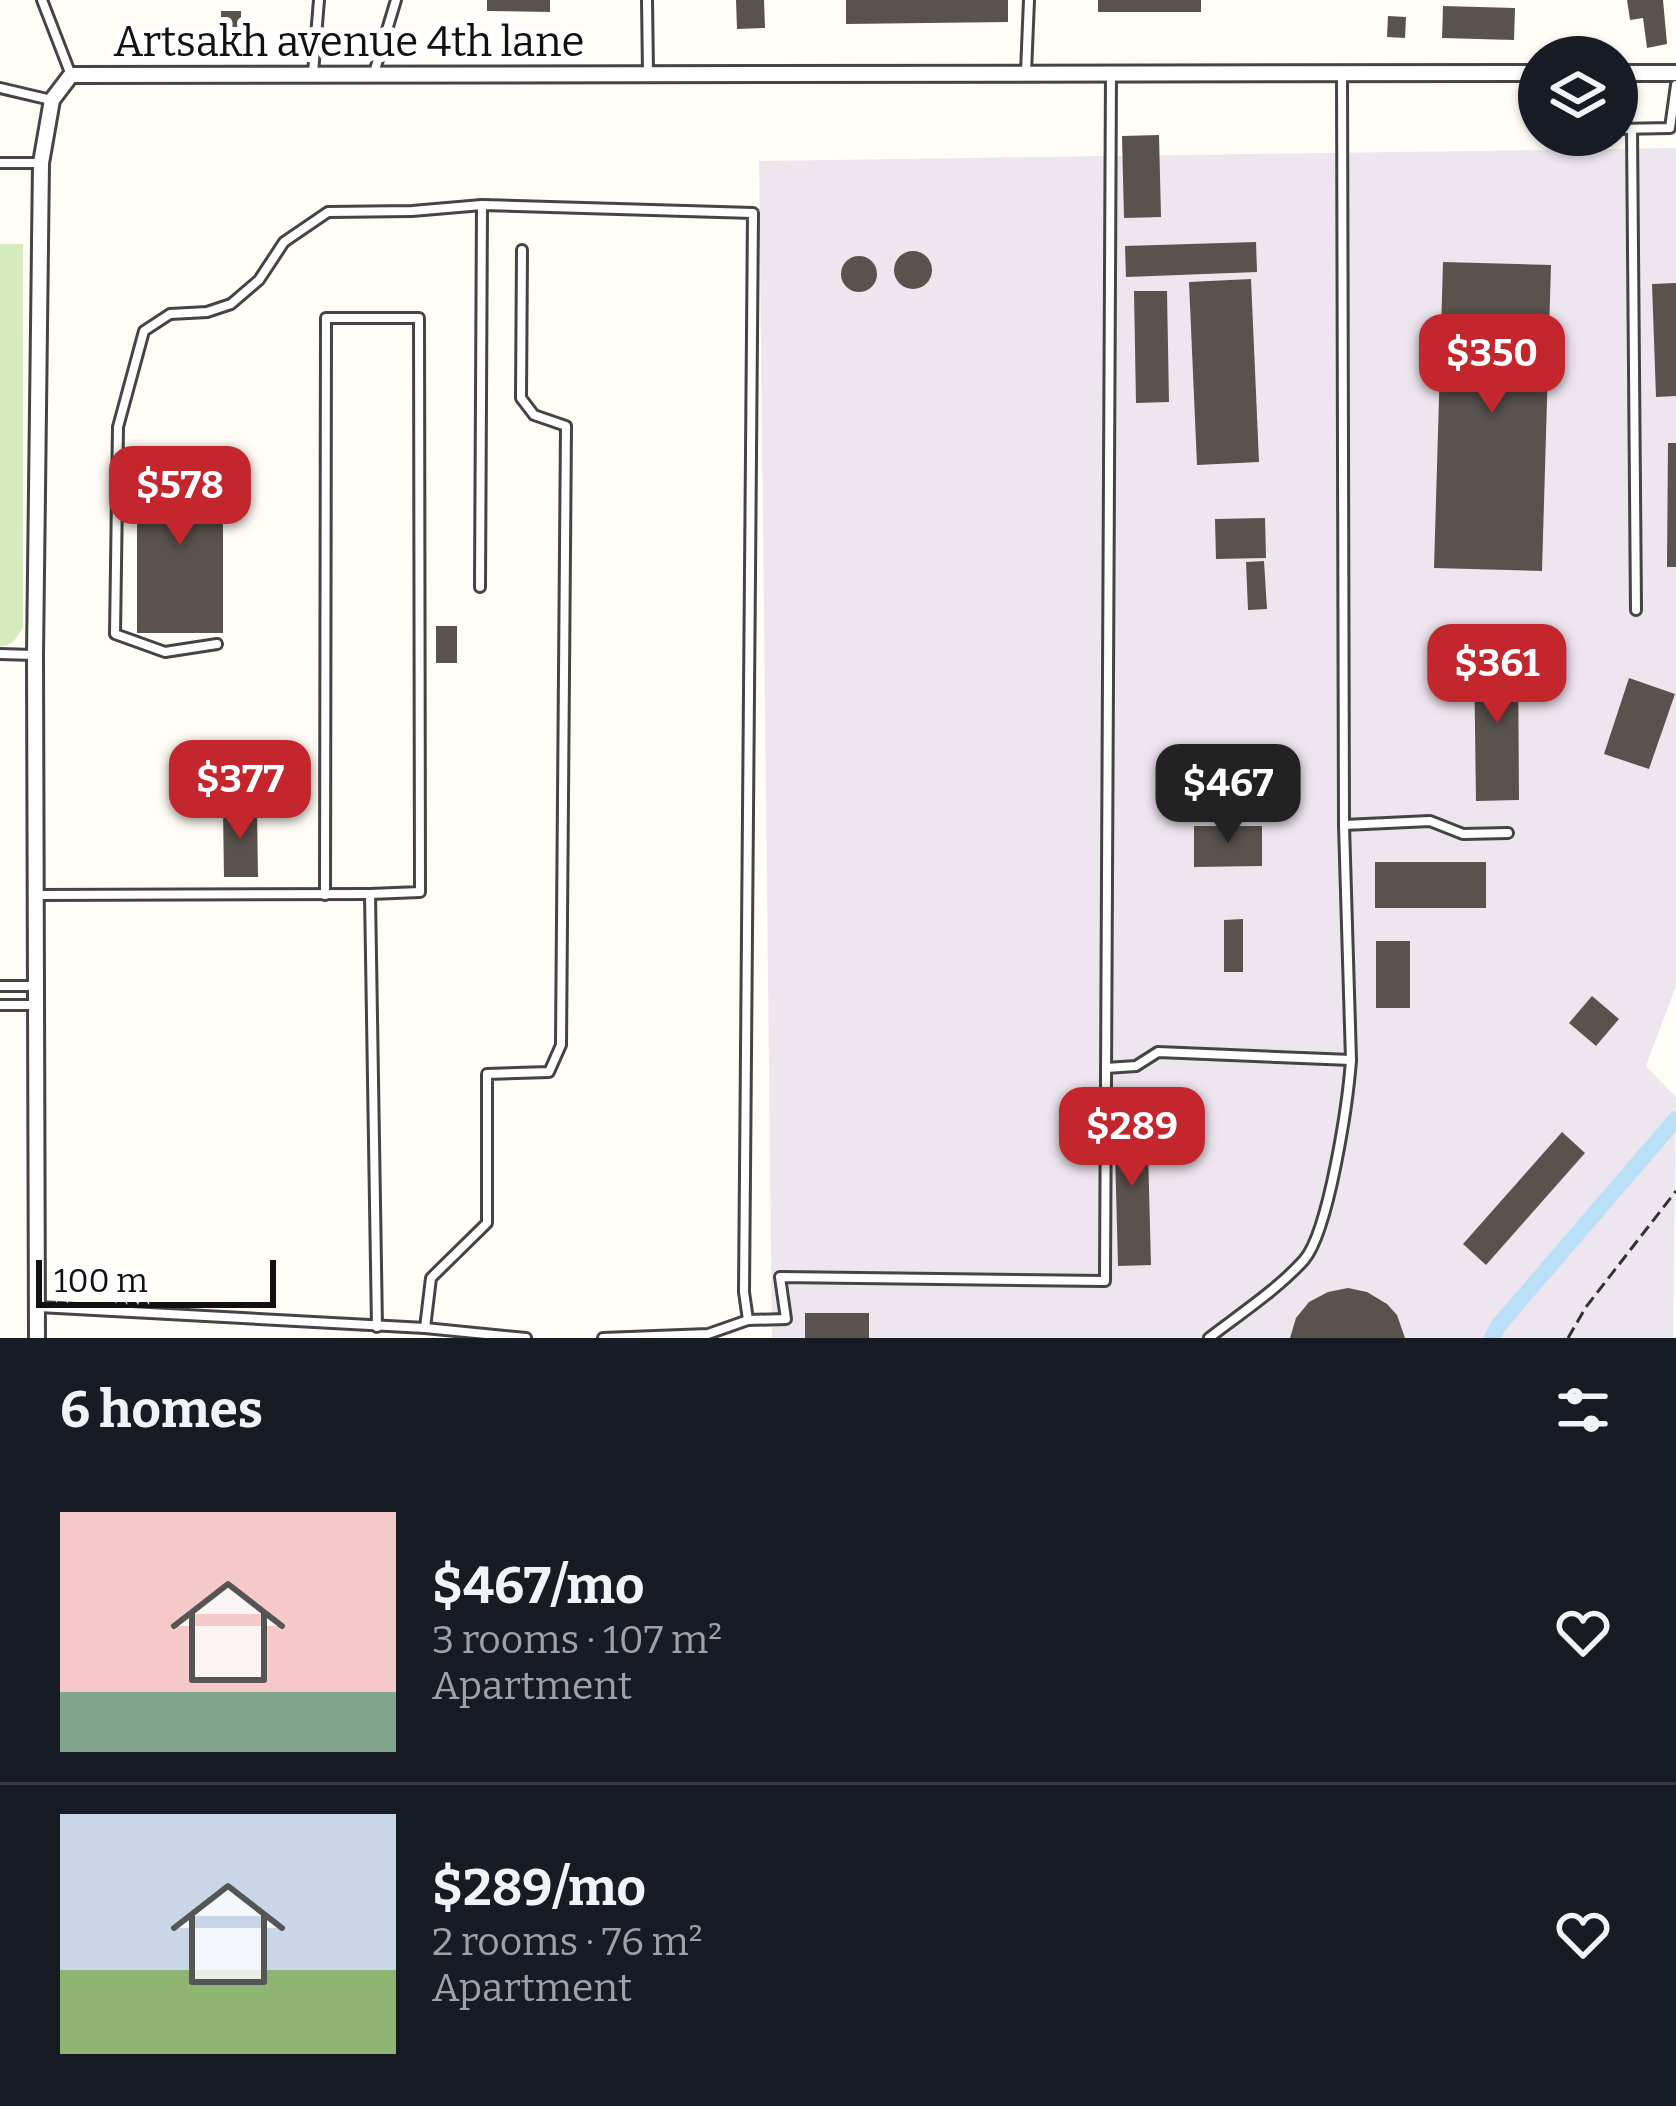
<!DOCTYPE html>
<html lang="en">
<head>
<meta charset="utf-8">
<style>
	body { margin:0; font-family:Bitter,serif; background:#242831; color:#f1f3f6; height:100vh; display:flex; flex-direction:column; font-size:45px; white-space:nowrap }
	* { box-sizing:border-box; margin:0 }
	p { font-size:39px; color:#9ea1a6 }
	.icon { flex:none; width:66px; height:66px; fill:none; stroke:currentColor; stroke-width:2; stroke-linecap:round; stroke-linejoin:round }
	.map { position:relative; height:1338px; overflow:hidden }
	.side { display:flex; flex-direction:column; background:#171b24; flex:1 }
	.side>* { flex:none }
	.buttons { position:absolute; left:1518px; top:36px; display:grid; gap:24px }
	.buttons a { display:grid; place-items:center; width:120px; height:120px; border-radius:50%; background:#171b24; box-shadow:0 3px 9px #0004; font-size:60px }
	.scale { position:absolute; left:36px; bottom:30px; width:240px; box-sizing:border-box; padding-left:12px; border:6px solid #111; border-top:0; font-size:33px; line-height:42px; white-space:nowrap; color:#111; -webkit-text-stroke:9px #fff; paint-order:stroke }
	.price { position:absolute; translate:-50% -102px; padding:0 27px; border-radius:24px; background:#c4262e; color:#fff; font-size:39px; line-height:78px; filter:drop-shadow(0 3px 6px #0008) }
	.price::after { content:''; position:absolute; left:50%; top:72px; width:36px; height:27px; margin-left:-18px; background:inherit; clip-path:polygon(0 0,100% 0,50% 100%) }
	.price.on { background:#222; color:#fff }
	ul { padding:0; list-style:none }
	li { display:flex; align-items:center; gap:36px; height:300px; padding:0 60px }
	li+li { border-top:3px solid #363941 }
	li span { display:grid; place-items:center; flex:none; width:336px; height:240px; border-radius:0px; color:#555 }
	li>.icon { margin-inline-start:auto }
	span .icon { width:144px; height:144px; fill:#fffc; stroke-width:1 }
	li b { font-size:51px }
	h2 { display:flex; justify-content:space-between; align-items:center; height:144px; padding:0 60px; font-size:51px }
	.map>svg:first-child { display:block }
	.industrial { fill:#eee6ef }
	.green { fill:#d5ebbd }
	.lines { fill:none; stroke-linecap:round; stroke-linejoin:round }
	.canal { stroke:#b9e0f7; stroke-width:16 }
	.building { fill:#5a524d }
	.lane-casing { stroke:#444; stroke-width:14 }
	.street-casing { stroke:#444; stroke-width:20 }
	.path { stroke:#333; stroke-width:3; stroke-dasharray:12 6; stroke-linecap:butt }
	.lane { stroke:#fff; stroke-width:8 }
	.street { stroke:#fff; stroke-width:14 }
	.labels { text-anchor:middle; stroke-width:12; stroke-linejoin:round; paint-order:stroke }
	.street-label { font-size:42px; fill:#111; stroke:#fff }
</style>
</head>
<body>
<div class="map">
<svg width="1676" height="1338" viewBox="0 0 1676 1338">
	<rect width="100%" height="100%" fill="#fffdf5"/>
	<polygon class="industrial" points="1676,148 1676,986 1646,1066 1676,1097 1673,1338 772,1338 759,161"/>
	<path class="green" d="M0 244H23V627C17 638 13 646 0 646Z"/>
	<g class="lines">
		<polyline class="canal" points="1492,1338 1498,1326 1676,1119"/>
	</g>
	<g class="building">
		<polygon points="487,0 550,0 550,12 487,11"/>
		<polygon points="736,0 764,0 765,28 737,29"/>
		<polygon points="846,0 1008,0 1008,22 846,24"/>
		<rect x="1098" y="0" width="103" height="12"/>
		<polygon points="1627,0 1663,0 1667,44 1647,48 1643,18 1630,20"/>
		<polygon points="1443,6 1515,8 1514,40 1442,38"/>
		<rect x="221" y="11" width="20" height="22"/>
		<polygon points="1388,16 1406,17 1405,38 1387,37"/>
		<polygon points="1159,135 1161,217 1124,218 1122,136"/>
		<polygon points="1256,242 1257,272 1126,277 1125,246"/>
		<circle cx="913" cy="270" r="19"/>
		<circle cx="859" cy="274" r="18"/>
		<polygon points="1443,262 1551,265 1542,571 1434,568"/>
		<polygon points="1251,279 1259,462 1197,465 1189,282"/>
		<polygon points="1676,283 1676,396 1656,397 1652,284"/>
		<polygon points="1134,291 1167,291 1169,402 1136,403"/>
		<polygon points="1668,443 1676,443 1676,567 1667,567"/>
		<rect x="137" y="462" width="86" height="171"/>
		<polygon points="1265,518 1266,558 1216,559 1215,519"/>
		<polygon points="1264,561 1267,609 1248,610 1246,562"/>
		<rect x="436" y="626" width="21" height="37"/>
		<polygon points="1474,652 1518,652 1519,800 1476,801"/>
		<polygon points="1629,678 1675,694 1649,769 1604,754"/>
		<polygon points="223,808 257,808 258,877 224,877"/>
		<polygon points="1194,826 1262,826 1262,866 1194,867"/>
		<rect x="1375" y="862" width="111" height="46"/>
		<polygon points="1243,919 1243,972 1224,972 1224,920"/>
		<rect x="1376" y="941" width="34" height="67"/>
		<polygon points="1592,996 1619,1019 1596,1046 1569,1023"/>
		<polygon points="1147,1112 1151,1265 1118,1266 1114,1113"/>
		<polygon points="1562,1132 1585,1153 1486,1265 1463,1244"/>
		<polygon points="1348,1288 1367,1292 1387,1304 1397,1315 1405,1338 1290,1338 1296,1318 1309,1302 1328,1292"/>
		<rect x="805" y="1313" width="64" height="25"/>
	</g>
	<g class="lines">
		<g class="lane-casing">
			<g id="lane">
				<polyline points="42,0 71,75"/>
				<polyline points="647,0 648,72"/>
				<polyline points="1026,72 1029,0"/>
				<polyline points="313,73 319,0"/>
				<polyline points="374,73 396,0"/>
				<polyline points="0,88 51,100"/>
				<polyline points="1617,129 1670,128 1676,85"/>
				<polyline points="1632,129 1636,610"/>
				<polyline points="0,163 39,163"/>
				<polyline points="480,587 482,205 753,213 744,1292 748,1320"/>
				<polyline points="217,644 165,652 115,634 118,427 144,331 170,314 207,312 231,304 259,280 284,242 328,212 412,211 482,205"/>
				<polyline points="0,654 34,655"/>
				<polyline points="1344,825 1430,821 1463,834 1508,833"/>
				<polyline points="36,895 370,894"/>
				<polyline points="325,895 326,318 419,318 420,892 370,894 377,1327"/>
				<polyline points="0,986 34,986"/>
				<polyline points="0,1005 34,1005"/>
				<polyline points="1106,1068 1136,1066 1158,1052 1351,1060 1344,825 1342,75"/>
				<polyline points="39,1307 425,1328 526,1338"/>
				<polyline points="425,1328 431,1278 487,1223 487,1074 549,1072 561,1045 566,426 534,415 521,398 522,250"/>
				<polyline points="603,1338 708,1334 748,1320 786,1319 780,1277 1105,1281 1111,73"/>
				<path d="M1209 1338C1240 1314 1278 1289 1304 1260 1329 1231 1348 1102 1351 1060"/>
			</g>
		</g>
		<g class="street-casing">
			<g id="street">
				<polyline points="1617,73 1676,73"/>
				<polyline points="37,1338 35,655 41,163 52,100 71,75 1539,73"/>
			</g>
		</g>
		<polyline class="path" points="1568,1338 1586,1307 1676,1191"/>
		<use href="#lane" class="lane"/>
		<use href="#street" class="street"/>
	</g>
	<g class="labels">
		<g class="street-label">
			<text x="349" y="56">Artsakh avenue 4th lane</text>
		</g>
	</g>
</svg>
<div class="buttons">
<a><svg class="icon" aria-label="layers" viewBox="0 0 24 24"><path d="M12 4l9 5-9 5-9-5zM3 14l9 5 9-5"/></svg></a>
</div>
<div class="scale">100 m</div>
<b class="price" style="left:1492px;top:416px">$350</b>
<b class="price" style="left:180px;top:548px">$578</b>
<b class="price" style="left:1497px;top:726px">$361</b>
<b class="price" style="left:240px;top:842px">$377</b>
<b class="price on" style="left:1228px;top:846px">$467</b>
<b class="price" style="left:1132px;top:1189px">$289</b>
</div>
<section class="side">
<h2>6 homes<svg class="icon" aria-label="filters" viewBox="0 0 24 24"><path d="M4 7h16M4 17h16"/><circle cx="9" cy="7" r="2"/><circle cx="15" cy="17" r="2"/></svg></h2>
<ul>
<li><span style="background:linear-gradient(#f6c9c9 75%,#7fa58c 0)"><svg class="icon" aria-label="home" viewBox="0 0 24 24"><path d="M3 11l9-7 9 7M6 9v11h12V9"/></svg></span><div><b>$467/mo</b><p>3 rooms · 107 m²</p><p>Apartment</p></div><svg class="icon" aria-label="heart" viewBox="0 0 24 24"><path d="M12 20l-8-8c-3-5 5-10 8-4 3-6 11-1 8 4z"/></svg></li>
<li><span style="background:linear-gradient(#c9d6e8 65%,#8fb573 0)"><svg class="icon" aria-label="home" viewBox="0 0 24 24"><path d="M3 11l9-7 9 7M6 9v11h12V9"/></svg></span><div><b>$289/mo</b><p>2 rooms · 76 m²</p><p>Apartment</p></div><svg class="icon" aria-label="heart" viewBox="0 0 24 24"><path d="M12 20l-8-8c-3-5 5-10 8-4 3-6 11-1 8 4z"/></svg></li>
</ul>
</section>
</body>
</html>
